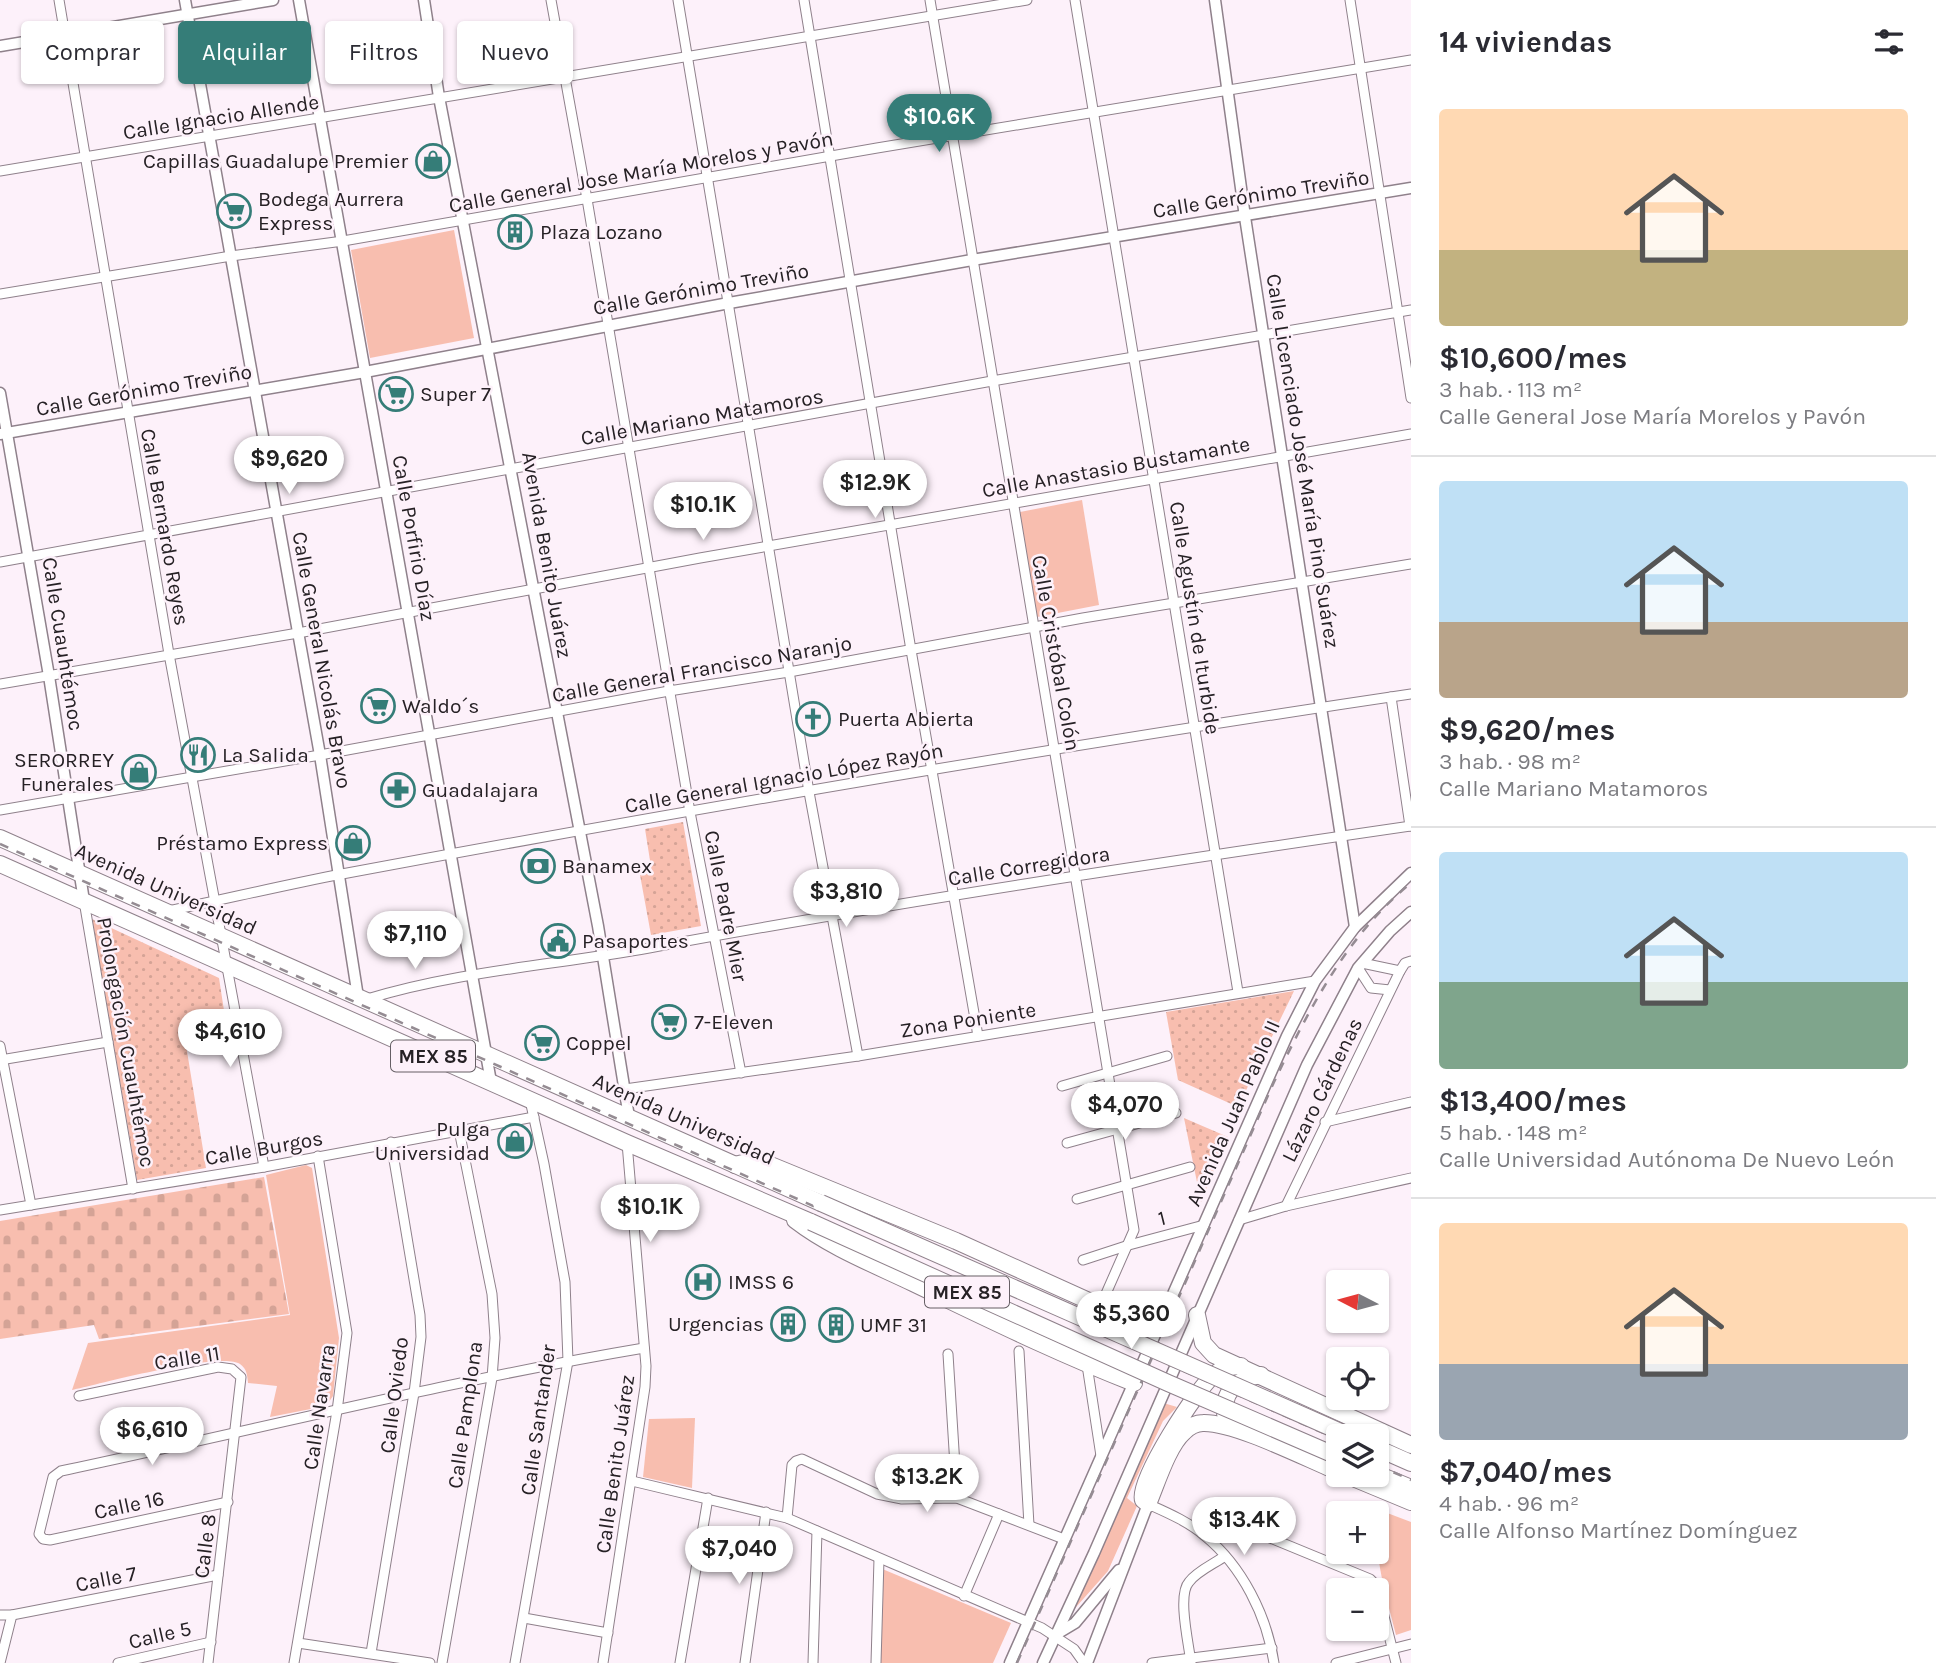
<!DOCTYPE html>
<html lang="es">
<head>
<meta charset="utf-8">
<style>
	body { margin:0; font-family:Karla,sans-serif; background:#f7f7f7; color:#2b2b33; height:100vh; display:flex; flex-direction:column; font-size:26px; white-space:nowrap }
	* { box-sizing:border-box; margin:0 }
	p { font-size:23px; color:#7c7c81 }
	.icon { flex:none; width:38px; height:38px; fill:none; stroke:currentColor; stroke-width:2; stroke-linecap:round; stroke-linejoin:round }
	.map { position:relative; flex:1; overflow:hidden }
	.sheet { display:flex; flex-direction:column; background:#fff; width:525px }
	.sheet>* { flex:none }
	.hud { position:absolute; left:21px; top:21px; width:665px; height:63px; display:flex; gap:14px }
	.needle { width:46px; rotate:276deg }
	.tools { position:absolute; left:1326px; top:1270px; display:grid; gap:14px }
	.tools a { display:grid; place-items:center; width:63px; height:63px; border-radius:7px; background:#fff; box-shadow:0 2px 5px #0004; font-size:35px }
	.price { position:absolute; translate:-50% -60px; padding:0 16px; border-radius:24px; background:#fff; color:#222; font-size:23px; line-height:46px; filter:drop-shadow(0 2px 4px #0008) }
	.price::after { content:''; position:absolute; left:50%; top:42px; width:21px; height:16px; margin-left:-10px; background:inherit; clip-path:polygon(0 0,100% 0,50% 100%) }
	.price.selected { background:#357d78; color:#fff }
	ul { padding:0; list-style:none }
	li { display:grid; align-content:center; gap:14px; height:371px; padding:0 28px }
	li+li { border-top:2px solid #e1e1e2 }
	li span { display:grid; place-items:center; height:217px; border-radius:7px; color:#555 }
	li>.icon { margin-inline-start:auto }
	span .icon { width:126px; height:126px; fill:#fffc; stroke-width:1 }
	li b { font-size:30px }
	h2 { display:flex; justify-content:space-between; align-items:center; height:84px; padding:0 28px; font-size:30px }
	.chip { padding:0 24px; border-radius:7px; background:#fff; box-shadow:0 2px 5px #0004; font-size:24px; line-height:63px }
	.chip.selected { background:#357d78; color:#fff }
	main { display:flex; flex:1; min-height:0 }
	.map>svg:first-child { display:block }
	.grass { fill:url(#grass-dots) }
	.cemetery { fill:url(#cemetery-stones) }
	.park { fill:#f8beaf }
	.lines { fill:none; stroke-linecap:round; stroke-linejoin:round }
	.minor-casing { stroke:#8f818b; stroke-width:11 }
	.tertiary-casing { stroke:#8f818b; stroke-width:13 }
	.trunk-casing { stroke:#8f818b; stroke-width:18 }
	.minor { stroke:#fff; stroke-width:9 }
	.tertiary { stroke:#fff; stroke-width:10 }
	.trunk { stroke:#fff; stroke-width:16 }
	.rail { stroke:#958c93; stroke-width:2.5; stroke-dasharray:9 9; stroke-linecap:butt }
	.trunk-bridge-casing { stroke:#8f818b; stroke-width:18; stroke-linecap:butt }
	.trunk-bridge { stroke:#fff; stroke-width:16 }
	.labels { text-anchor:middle; stroke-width:5; stroke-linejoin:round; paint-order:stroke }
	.shield { fill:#fdf1fa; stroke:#665f65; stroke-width:2 }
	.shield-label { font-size:19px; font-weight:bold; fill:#262125 }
	.street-label { font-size:21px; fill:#262125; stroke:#fdf1fa }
	.poi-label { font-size:21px; fill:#262125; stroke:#fdf1fa; text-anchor:start }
</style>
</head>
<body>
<main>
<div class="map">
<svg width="1411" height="1663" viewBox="0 0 1411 1663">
	<defs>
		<pattern id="grass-dots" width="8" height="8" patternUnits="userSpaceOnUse" patternTransform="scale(1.75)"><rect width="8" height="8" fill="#f8beaf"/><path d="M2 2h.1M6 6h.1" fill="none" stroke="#d4a396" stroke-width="1.8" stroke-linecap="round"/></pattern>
		<pattern id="cemetery-stones" width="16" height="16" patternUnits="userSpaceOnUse" patternTransform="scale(1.75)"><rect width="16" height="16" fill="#f8beaf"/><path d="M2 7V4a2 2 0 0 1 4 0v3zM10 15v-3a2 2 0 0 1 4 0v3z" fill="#d4a396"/></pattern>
	</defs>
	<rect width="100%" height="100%" fill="#fdf1fa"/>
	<g class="grass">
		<polygon points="683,822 701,926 651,935 640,875 652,873 645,829"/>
		<polygon points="92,919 219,978 227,1030 185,1039 206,1168 137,1180"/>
		<polygon points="1294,991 1238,1107 1178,1080 1166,1012"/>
		<polygon points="1184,1118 1228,1137 1201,1202"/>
	</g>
	<polygon class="cemetery" points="264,1177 289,1314 99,1339 94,1325 0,1339 0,1221"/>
	<g class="park">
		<polygon points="454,230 474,338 370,358 351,250"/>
		<polygon points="1082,500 1099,605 1037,617 1020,512"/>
		<path d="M306 1165 312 1168 339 1338 333 1396 326 1406 270 1417 277 1386 248 1383C247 1375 247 1369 240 1364 221 1351 100 1384 72 1390L88 1343 290 1315 266 1175Z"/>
		<polygon points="1160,1402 1177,1407 1163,1421 1127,1498 1137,1506 1108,1571 1069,1615"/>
		<polygon points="695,1418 692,1488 643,1477 649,1419"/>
		<path d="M1382 1511 1411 1522V1630L1396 1635C1389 1605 1367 1538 1382 1511Z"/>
		<polygon points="880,1568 1011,1623 993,1663 879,1663"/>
	</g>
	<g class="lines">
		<g class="minor-casing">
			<g id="minor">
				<polyline points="59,0 169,654 264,1167"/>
				<polyline points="551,0 587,199 690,812 741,1073"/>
				<polyline points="678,0 809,792 858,1056"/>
				<polyline points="804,0 911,650 978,1036"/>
				<polyline points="930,0 1134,1230 1101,1305"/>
				<polyline points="1075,0 1238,992"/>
				<polyline points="1350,0 1411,398"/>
				<polyline points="0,171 1027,0"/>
				<polyline points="0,294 231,256 343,241 877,148 1411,60"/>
				<polyline points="0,562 992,381 1411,310"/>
				<polyline points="0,684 298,633 700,558 1411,434"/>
				<polyline points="1391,697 1410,826"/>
				<polyline points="0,810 320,755 669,691 789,672 1083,618 1411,564"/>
				<polyline points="84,901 133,1189"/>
				<path d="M168 911C226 899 284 885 342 874 697 808 1054 747 1411 694"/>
				<polyline points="1362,963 1400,971"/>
				<polyline points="1358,968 1371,988 1390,990"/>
				<path d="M367 999C459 971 555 965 649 948 902 901 1157 863 1411 826"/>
				<polyline points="0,1046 31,1205"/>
				<polyline points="0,1060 108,1042"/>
				<polyline points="1062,1086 1167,1056"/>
				<polyline points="625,1089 858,1056 1315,981"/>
				<polyline points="1325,1122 1411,1102"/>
				<polyline points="1067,1143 1176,1113"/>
				<polyline points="1077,1199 1190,1167"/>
				<polyline points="1286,1206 1400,971 1405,963 1411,961"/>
				<polyline points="0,1210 264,1167 534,1117"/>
				<polyline points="1239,1220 1286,1206 1411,1178"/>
				<polyline points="1083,1260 1129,1245 1204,1225"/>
				<polyline points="1019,1351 1029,1525"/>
				<polyline points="948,1354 957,1498"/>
				<polyline points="1087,1365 1101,1456"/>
				<polyline points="79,1396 218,1367 232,1369 241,1377 208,1663"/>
				<polyline points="632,1481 787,1518 1042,1628 1074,1649 1084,1663"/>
				<path d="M228 1502 50 1540 43 1539 39 1534 53 1477 61 1471C255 1430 448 1381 644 1348"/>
				<path d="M1148 1504C1168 1513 1189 1522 1205 1536 1242 1566 1267 1616 1274 1663"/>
				<polyline points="787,1518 792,1465 796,1461 802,1459 877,1494 902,1499 957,1498 1064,1539"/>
				<polyline points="1206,1536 1216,1525 1229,1521 1370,1579 1376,1585 1396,1663"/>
				<polyline points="964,1596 999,1514"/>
				<polyline points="0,1615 12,1615 218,1575"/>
				<polyline points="524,1618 608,1633"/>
				<polyline points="298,1643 430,1663"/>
				<polyline points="371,1653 414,1393 421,1337 420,1315 391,1142"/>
				<polyline points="0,1663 12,1615"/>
				<polyline points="118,1663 211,1642"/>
				<polyline points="294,1663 337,1411 347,1333 318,1156"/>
				<polyline points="442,1663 492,1378 495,1338 492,1294 459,1130"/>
				<polyline points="515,1663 568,1361 565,1282 544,1164 530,1100"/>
				<polyline points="603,1663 645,1387 646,1366 627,1143"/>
				<polyline points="680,1663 708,1498"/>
				<polyline points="745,1663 766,1512"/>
				<polyline points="813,1663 817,1531"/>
				<polyline points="876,1663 879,1559"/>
				<polyline points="1152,1663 1272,1648"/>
				<path d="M1191 1663C1189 1645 1177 1595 1189 1582 1197 1571 1214 1564 1225 1556"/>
				<polyline points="1336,1663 1411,1644"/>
			</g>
		</g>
		<g class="tertiary-casing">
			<g id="tertiary">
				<polyline points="185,0 320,755 358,997"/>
				<polyline points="299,0 491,1082"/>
				<polyline points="424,0 439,97 598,926 629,1117"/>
				<polyline points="1215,0 1245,217 1355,927"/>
				<polyline points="0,46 273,0"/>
				<polyline points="0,393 49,676 84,901"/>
				<polyline points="0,434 365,372 729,303 972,260 1411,188"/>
				<polyline points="1055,1635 1075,1623 1119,1570"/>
				<polyline points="1010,1663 1287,1036 1315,981 1355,927 1411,873"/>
				<polyline points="1043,1663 1094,1553 1307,1065 1358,968 1390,931 1411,912"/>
				<polyline points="1087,1663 1148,1504"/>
			</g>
		</g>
		<g class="trunk-casing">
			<g id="trunk">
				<polyline points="0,838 821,1203"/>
				<polyline points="0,864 627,1143 811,1222"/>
				<polyline points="735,1165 751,1161 768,1164 956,1241 1133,1321 1149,1321 1163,1313"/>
				<path d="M795 1220C830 1247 873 1264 913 1283 986 1318 1059 1354 1134 1383"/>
				<polyline points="1197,1315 1203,1343 1214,1355 1411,1445"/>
				<path d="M1241 1366C1231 1366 1222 1368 1215 1374 1198 1386 1136 1483 1143 1500L1148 1504C1157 1483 1168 1446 1184 1432 1189 1427 1196 1423 1203 1423 1235 1422 1307 1459 1339 1472"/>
				<path d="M1226 1418C1220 1393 1237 1378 1261 1375"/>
				<polyline points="1377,1448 1411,1463"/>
				<polyline points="1377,1474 1411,1488"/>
				<polyline points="1346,1475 1411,1502"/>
			</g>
		</g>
		<use href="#minor" class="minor"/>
		<use href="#tertiary" class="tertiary"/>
		<use href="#trunk" class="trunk"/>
		<g class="rail">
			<polyline points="0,844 1339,1440"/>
			<polyline points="1377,1465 1411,1480"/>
			<path d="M1017 1663 1274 1082C1309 1009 1347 935 1411 883"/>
		</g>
		<g class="trunk-bridge-casing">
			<g id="trunk-bridge">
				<polyline points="821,1203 1352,1437"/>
				<polyline points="811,1222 1168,1383 1339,1457"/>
			</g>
		</g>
		<use href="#trunk-bridge" class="trunk-bridge"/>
	</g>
	<defs>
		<g id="shop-ring" transform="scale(1.75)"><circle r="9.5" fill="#fdf1fa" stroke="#357d78" stroke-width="1.5"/><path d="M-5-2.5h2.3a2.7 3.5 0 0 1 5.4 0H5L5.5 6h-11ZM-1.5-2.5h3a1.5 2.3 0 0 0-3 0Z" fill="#357d78"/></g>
		<g id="supermarket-ring" transform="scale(1.75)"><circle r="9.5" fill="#fdf1fa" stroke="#357d78" stroke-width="1.5"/><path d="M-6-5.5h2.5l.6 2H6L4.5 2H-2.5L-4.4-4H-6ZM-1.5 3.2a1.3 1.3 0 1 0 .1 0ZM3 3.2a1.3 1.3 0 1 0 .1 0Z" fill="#357d78"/></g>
		<g id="building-ring" transform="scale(1.75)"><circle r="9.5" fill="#fdf1fa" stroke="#357d78" stroke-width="1.5"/><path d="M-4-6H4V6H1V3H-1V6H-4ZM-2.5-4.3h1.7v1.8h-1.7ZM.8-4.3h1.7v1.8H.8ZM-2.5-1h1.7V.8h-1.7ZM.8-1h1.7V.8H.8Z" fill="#357d78"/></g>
		<g id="church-ring" transform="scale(1.75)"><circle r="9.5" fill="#fdf1fa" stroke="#357d78" stroke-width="1.5"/><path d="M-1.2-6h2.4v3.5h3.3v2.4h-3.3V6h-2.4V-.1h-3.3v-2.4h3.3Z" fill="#357d78"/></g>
		<g id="restaurant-ring" transform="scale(1.75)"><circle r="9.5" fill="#fdf1fa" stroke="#357d78" stroke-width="1.5"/><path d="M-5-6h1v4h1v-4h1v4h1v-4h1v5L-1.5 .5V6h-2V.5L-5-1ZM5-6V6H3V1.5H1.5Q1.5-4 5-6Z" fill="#357d78"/></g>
		<g id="pharmacy-ring" transform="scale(1.75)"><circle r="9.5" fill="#fdf1fa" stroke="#357d78" stroke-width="1.5"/><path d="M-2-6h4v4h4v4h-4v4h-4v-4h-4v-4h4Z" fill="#357d78"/></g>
		<g id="bank-ring" transform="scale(1.75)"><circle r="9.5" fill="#fdf1fa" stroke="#357d78" stroke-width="1.5"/><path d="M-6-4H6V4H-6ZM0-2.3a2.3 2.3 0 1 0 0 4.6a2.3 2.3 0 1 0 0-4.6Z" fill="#357d78"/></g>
		<g id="civic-ring" transform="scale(1.75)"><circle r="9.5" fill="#fdf1fa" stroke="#357d78" stroke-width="1.5"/><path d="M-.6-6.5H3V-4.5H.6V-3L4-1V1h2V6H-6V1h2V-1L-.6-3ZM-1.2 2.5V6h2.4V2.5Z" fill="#357d78"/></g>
		<g id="hospital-ring" transform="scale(1.75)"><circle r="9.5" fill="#fdf1fa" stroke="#357d78" stroke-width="1.5"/><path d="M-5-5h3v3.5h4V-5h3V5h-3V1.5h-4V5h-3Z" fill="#357d78"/></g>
	</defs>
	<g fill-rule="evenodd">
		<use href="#shop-ring" x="433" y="161"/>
		<use href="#supermarket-ring" x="234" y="211"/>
		<use href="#building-ring" x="515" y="232"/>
		<use href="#supermarket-ring" x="396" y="394"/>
		<use href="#supermarket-ring" x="378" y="706"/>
		<use href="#church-ring" x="813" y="719"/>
		<use href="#restaurant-ring" x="198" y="755"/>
		<use href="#shop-ring" x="139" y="772"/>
		<use href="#pharmacy-ring" x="398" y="790"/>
		<use href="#shop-ring" x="353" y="843"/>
		<use href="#bank-ring" x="538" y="866"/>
		<use href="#civic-ring" x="558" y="941"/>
		<use href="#supermarket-ring" x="669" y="1022"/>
		<use href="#supermarket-ring" x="542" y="1043"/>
		<use href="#shop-ring" x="515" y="1141"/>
		<use href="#hospital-ring" x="703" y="1282"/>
		<use href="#building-ring" x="788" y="1324"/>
		<use href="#building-ring" x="836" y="1325"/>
	</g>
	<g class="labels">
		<g class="shield">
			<rect x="391" y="1040.5" width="84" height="31" rx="5"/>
			<rect x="925" y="1276.5" width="84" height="31" rx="5"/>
		</g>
		<g class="shield-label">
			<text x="433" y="1063">MEX 85</text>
			<text x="967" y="1299">MEX 85</text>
		</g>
		<g class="street-label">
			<text transform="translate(221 117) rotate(-9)" y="7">Calle Ignacio Allende</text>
			<text transform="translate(641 172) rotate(-10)" y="7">Calle General Jose María Morelos y Pavón</text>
			<text transform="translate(1261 194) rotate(-9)" y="7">Calle Gerónimo Treviño</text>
			<text transform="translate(701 289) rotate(-10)" y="7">Calle Gerónimo Treviño</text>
			<text transform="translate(144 390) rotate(-10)" y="7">Calle Gerónimo Treviño</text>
			<text transform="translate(702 417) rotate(-10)" y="7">Calle Mariano Matamoros</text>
			<text transform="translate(1303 461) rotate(81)" y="7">Calle Licenciado José María Pino Suárez</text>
			<text transform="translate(1116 467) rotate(-10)" y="7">Calle Anastasio Bustamante</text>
			<text transform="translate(165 527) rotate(80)" y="7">Calle Bernardo Reyes</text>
			<text transform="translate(414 538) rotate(80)" y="7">Calle Porfirio Díaz</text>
			<text transform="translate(547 555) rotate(80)" y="7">Avenida Benito Juárez</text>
			<text transform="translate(1195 618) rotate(81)" y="7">Calle Agustín de Iturbide</text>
			<text transform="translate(63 644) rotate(81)" y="7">Calle Cuauhtémoc</text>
			<text transform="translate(1056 653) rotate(80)" y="7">Calle Cristóbal Colón</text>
			<text transform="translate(322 660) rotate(80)" y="7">Calle General Nicolás Bravo</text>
			<text transform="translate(702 669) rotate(-10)" y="7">Calle General Francisco Naranjo</text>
			<text transform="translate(784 778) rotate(-10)" y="7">Calle General Ignacio López Rayón</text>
			<text transform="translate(1029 866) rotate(-9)" y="7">Calle Corregidora</text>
			<text transform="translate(166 889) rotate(24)" y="7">Avenida Universidad</text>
			<text transform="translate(726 906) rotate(79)" y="7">Calle Padre Mier</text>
			<text transform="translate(968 1020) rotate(-9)" y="7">Zona Poniente</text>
			<text transform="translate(126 1042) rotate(80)" y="7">Prolongación Cuauhtémoc</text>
			<text transform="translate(1322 1090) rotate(-64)" y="7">Lázaro Cárdenas</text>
			<text transform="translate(1233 1113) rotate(-66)" y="7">Avenida Juan Pablo II</text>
			<text transform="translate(684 1119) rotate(24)" y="7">Avenida Universidad</text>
			<text transform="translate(264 1148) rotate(-10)" y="7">Calle Burgos</text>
			<text transform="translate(1162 1218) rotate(-14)" y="7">1</text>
			<text transform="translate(187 1358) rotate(-9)" y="7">Calle 11</text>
			<text transform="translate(394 1395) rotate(-83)" y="7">Calle Oviedo</text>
			<text transform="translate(319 1407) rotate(-82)" y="7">Calle Navarra</text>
			<text transform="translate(465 1415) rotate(-82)" y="7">Calle Pamplona</text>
			<text transform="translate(538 1420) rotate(-82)" y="7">Calle Santander</text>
			<text transform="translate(615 1464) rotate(-82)" y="7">Calle Benito Juárez</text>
			<text transform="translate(129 1505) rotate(-12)" y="7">Calle 16</text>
			<text transform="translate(205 1546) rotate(-83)" y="7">Calle 8</text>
			<text transform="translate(106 1579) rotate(-11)" y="7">Calle 7</text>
			<text transform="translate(160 1635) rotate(-13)" y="7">Calle 5</text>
		</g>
		<g class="poi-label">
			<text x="408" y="168" text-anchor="end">Capillas Guadalupe Premier</text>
			<text x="258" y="206">Bodega Aurrera<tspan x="258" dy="24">Express</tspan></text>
			<text x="540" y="239">Plaza Lozano</text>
			<text x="420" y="401">Super 7</text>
			<text x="402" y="713">Waldo´s</text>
			<text x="838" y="726">Puerta Abierta</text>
			<text x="222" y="762">La Salida</text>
			<text x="114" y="767" text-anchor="end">SERORREY<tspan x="114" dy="24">Funerales</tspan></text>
			<text x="422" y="797">Guadalajara</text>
			<text x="328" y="850" text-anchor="end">Préstamo Express</text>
			<text x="562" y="873">Banamex</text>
			<text x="582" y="948">Pasaportes</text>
			<text x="694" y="1029">7-Eleven</text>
			<text x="566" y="1050">Coppel</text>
			<text x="490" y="1136" text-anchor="end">Pulga<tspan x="490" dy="24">Universidad</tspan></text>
			<text x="728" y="1289">IMSS 6</text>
			<text x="764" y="1331" text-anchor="end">Urgencias</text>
			<text x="860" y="1332">UMF 31</text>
		</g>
	</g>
</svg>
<div class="tools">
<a><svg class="needle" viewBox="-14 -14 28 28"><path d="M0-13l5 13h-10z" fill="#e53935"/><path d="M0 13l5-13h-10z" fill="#7c7c81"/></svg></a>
<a><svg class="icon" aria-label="locate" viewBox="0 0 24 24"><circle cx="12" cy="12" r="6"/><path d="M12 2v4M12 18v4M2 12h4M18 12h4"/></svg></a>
<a><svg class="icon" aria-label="layers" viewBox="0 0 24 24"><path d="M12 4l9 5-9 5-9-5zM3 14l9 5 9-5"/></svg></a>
<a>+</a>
<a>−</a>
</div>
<b class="price selected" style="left:939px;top:154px">$10.6K</b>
<b class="price" style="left:289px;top:496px">$9,620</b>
<b class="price" style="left:875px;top:520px">$12.9K</b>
<b class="price" style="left:703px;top:542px">$10.1K</b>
<b class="price" style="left:846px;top:929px">$3,810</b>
<b class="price" style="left:415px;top:971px">$7,110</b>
<b class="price" style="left:230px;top:1069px">$4,610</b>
<b class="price" style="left:1125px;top:1142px">$4,070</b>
<b class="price" style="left:650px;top:1244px">$10.1K</b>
<b class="price" style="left:1131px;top:1351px">$5,360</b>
<b class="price" style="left:152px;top:1467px">$6,610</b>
<b class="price" style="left:927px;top:1514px">$13.2K</b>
<b class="price" style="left:1244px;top:1557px">$13.4K</b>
<b class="price" style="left:739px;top:1586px">$7,040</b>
<div class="hud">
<a class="chip">Comprar</a>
<a class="chip selected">Alquilar</a>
<a class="chip">Filtros</a>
<a class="chip">Nuevo</a>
</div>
</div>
<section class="sheet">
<h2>14 viviendas<svg class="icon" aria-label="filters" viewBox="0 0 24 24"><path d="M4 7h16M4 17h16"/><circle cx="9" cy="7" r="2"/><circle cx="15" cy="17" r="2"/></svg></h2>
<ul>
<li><span style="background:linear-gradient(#ffd9b3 65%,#c2b280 0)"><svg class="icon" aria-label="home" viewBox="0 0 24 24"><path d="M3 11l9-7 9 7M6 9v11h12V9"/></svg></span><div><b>$10,600/mes</b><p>3 hab. · 113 m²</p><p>Calle General Jose María Morelos y Pavón</p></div></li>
<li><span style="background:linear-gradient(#bfe0f5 65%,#b9a48a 0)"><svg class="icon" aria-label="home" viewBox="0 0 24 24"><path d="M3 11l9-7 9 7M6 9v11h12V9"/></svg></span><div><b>$9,620/mes</b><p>3 hab. · 98 m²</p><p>Calle Mariano Matamoros</p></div></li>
<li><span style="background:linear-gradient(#bfe0f5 60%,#7fa58c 0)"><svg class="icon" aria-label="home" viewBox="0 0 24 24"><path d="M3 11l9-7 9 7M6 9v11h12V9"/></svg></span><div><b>$13,400/mes</b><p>5 hab. · 148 m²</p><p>Calle Universidad Autónoma De Nuevo León</p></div></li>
<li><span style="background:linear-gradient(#ffd9b3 65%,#9aa5b1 0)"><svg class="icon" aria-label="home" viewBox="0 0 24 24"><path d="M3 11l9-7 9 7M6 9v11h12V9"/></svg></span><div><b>$7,040/mes</b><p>4 hab. · 96 m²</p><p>Calle Alfonso Martínez Domínguez</p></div></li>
</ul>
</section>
</main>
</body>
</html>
